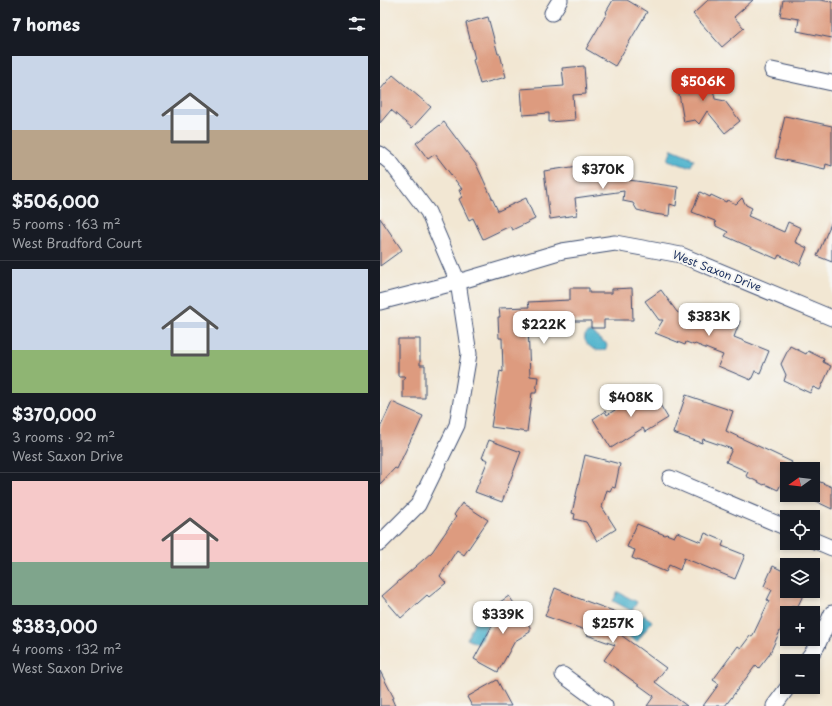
<!DOCTYPE html>
<html lang="en">
<head>
<meta charset="utf-8">
<style>
	body { margin:0; font-family:"Playpen Sans",sans-serif; background:#242831; color:#f1f3f6; height:100vh; display:flex; flex-direction:column; font-size:15px; white-space:nowrap }
	* { box-sizing:border-box; margin:0 }
	p { font-size:13px; color:#9ea1a6 }
	.icon { flex:none; width:22px; height:22px; fill:none; stroke:currentColor; stroke-width:2; stroke-linecap:round; stroke-linejoin:round }
	.map { position:relative; flex:1; overflow:hidden }
	.details { display:flex; flex-direction:column; background:#171b24; width:380px }
	.details>* { flex:none }
	.needle { width:26px; rotate:255deg }
	.fabs { position:absolute; left:400px; top:462px; display:grid; gap:8px }
	.fabs a { display:grid; place-items:center; width:40px; height:40px; border-radius:0px; background:#171b24; box-shadow:0 2px 6px #0003; font-size:20px }
	.price { position:absolute; translate:-50% -34px; padding:0 9px; border-radius:8px; background:#fff; color:#222; font-size:13px; line-height:26px; filter:drop-shadow(0 1px 2px #0008) }
	.price::after { content:''; position:absolute; left:50%; top:24px; width:12px; height:9px; margin-left:-6px; background:inherit; clip-path:polygon(0 0,100% 0,50% 100%) }
	.price.on { background:#c8321e; color:#fff }
	ul { padding:0; list-style:none }
	li { display:grid; align-content:center; gap:8px; height:212px; padding:0 12px }
	li+li { border-top:1px solid #363941 }
	li span { display:grid; place-items:center; height:124px; border-radius:0px; color:#555 }
	li>.icon { margin-inline-start:auto }
	span .icon { width:72px; height:72px; fill:#fffc; stroke-width:1 }
	li b { font-size:17px }
	h2 { display:flex; justify-content:space-between; align-items:center; height:48px; padding:0 12px; font-size:17px }
	main { display:flex; flex:1; min-height:0 }
	.map>svg:first-child { display:block }
	.water { fill:#4db2cc; stroke:#347095 }
	.building { fill:#dd9b7f }
	.lines { fill:none; stroke-linecap:round; stroke-linejoin:round }
	.minor-casing { stroke:#3b4b70; stroke-width:17 }
	.minor { stroke:#fff; stroke-width:15 }
	.labels { text-anchor:middle; stroke-width:4; stroke-linejoin:round; paint-order:stroke }
	.street-label { font-size:11px; fill:#1b2f5e; stroke:#f6f6f2 }
</style>
</head>
<body>
<main>
<section class="details">
<h2>7 homes<svg class="icon" aria-label="filters" viewBox="0 0 24 24"><path d="M4 7h16M4 17h16"/><circle cx="9" cy="7" r="2"/><circle cx="15" cy="17" r="2"/></svg></h2>
<ul>
<li><span style="background:linear-gradient(#c9d6e8 60%,#b9a48a 0)"><svg class="icon" aria-label="home" viewBox="0 0 24 24"><path d="M3 11l9-7 9 7M6 9v11h12V9"/></svg></span><div><b>$506,000</b><p>5 rooms · 163 m²</p><p>West Bradford Court</p></div></li>
<li><span style="background:linear-gradient(#c9d6e8 65%,#8fb573 0)"><svg class="icon" aria-label="home" viewBox="0 0 24 24"><path d="M3 11l9-7 9 7M6 9v11h12V9"/></svg></span><div><b>$370,000</b><p>3 rooms · 92 m²</p><p>West Saxon Drive</p></div></li>
<li><span style="background:linear-gradient(#f6c9c9 65%,#7fa58c 0)"><svg class="icon" aria-label="home" viewBox="0 0 24 24"><path d="M3 11l9-7 9 7M6 9v11h12V9"/></svg></span><div><b>$383,000</b><p>4 rooms · 132 m²</p><p>West Saxon Drive</p></div></li>
</ul>
</section>
<div class="map">
<svg width="452" height="706" viewBox="0 0 452 706">
	<rect width="100%" height="100%" fill="#f6f6f2"/>
	<filter id="ink" filterUnits="userSpaceOnUse"><feTurbulence type="fractalNoise" baseFrequency=".025" numOctaves="2"/><feDisplacementMap in="SourceGraphic" scale="8" xChannelSelector="R" yChannelSelector="G"/><feConvolveMatrix kernelMatrix="1 2 1 2 8 2 1 2 1" color-interpolation-filters="sRGB"/></filter>
	<filter id="wash" filterUnits="userSpaceOnUse"><feTurbulence type="fractalNoise" baseFrequency=".012" numOctaves="4" result="noise"/><feDisplacementMap in="SourceGraphic" scale="16" xChannelSelector="R" yChannelSelector="G"/><feGaussianBlur stdDeviation="0.9" result="paint"/><feColorMatrix in="noise" values="0 0 0 0 0 0 0 0 0 0 0 0 0 0 0 0 0 1.4 0 .05"/><feComposite in="paint" operator="in"/></filter>
	<g filter="url(#wash)">
		<rect width="100%" height="100%" fill="#f2e7d3"/>
		<g class="water">
			<polygon points="292,149 311,157 311,159 314,160 311,166 309,165 308,167 288,160"/>
			<path d="M210 332 214 333 219 339 226 343 227 346 225 350C221 351 218 351 214 349 207 346 199 335 210 332Z"/>
			<polygon points="238,592 257,602 252,611 233,601"/>
			<polygon points="264,615 272,621 257,642 248,636"/>
			<polygon points="97,616 109,621 98,644 87,639"/>
		</g>
		<g id="blocks">
			<g class="building">
				<polygon points="233,0 247,0 267,12 235,66 206,49 227,13 226,12"/>
				<polygon points="328,0 373,0 354,17 364,28 342,47 313,14"/>
				<polygon points="403,0 440,0 452,2 452,38 417,31 419,19 400,16"/>
				<polygon points="108,17 118,54 120,54 126,77 100,84 93,60 95,59 86,23"/>
				<polygon points="204,66 206,94 193,95 195,120 169,122 169,113 143,115 141,89 184,86 182,68"/>
				<polygon points="319,70 320,79 325,78 327,85 332,84 335,99 345,101 360,121 345,133 327,111 319,124 315,120 304,122 296,77"/>
				<polygon points="13,75 51,107 32,128 11,110 0,123 0,90"/>
				<polygon points="405,116 452,126 452,166 446,164 445,169 395,158"/>
				<polygon points="64,122 97,166 118,211 146,198 155,219 132,230 130,226 103,239 93,218 89,220 79,199 82,197 79,190 82,189 55,154 48,159 36,143"/>
				<polygon points="226,162 228,177 298,187 296,206 290,204 289,216 274,214 257,210 253,203 243,201 244,191 195,198 197,215 170,219 164,171"/>
				<polygon points="320,192 330,197 331,195 346,202 347,200 356,204 362,198 366,205 372,208 368,216 404,232 408,222 421,228 415,242 427,248 420,265 399,255 397,259 345,236 348,232 336,226 335,221 312,212"/>
				<polygon points="0,218 22,250 0,266"/>
				<polygon points="452,221 452,262 437,256"/>
				<polygon points="190,288 209,288 209,293 232,293 232,289 252,288 253,320 224,320 224,328 211,328 211,321 177,321 177,324 148,325 150,376 158,377 156,393 152,393 147,432 111,427 120,371 123,372 122,338 119,338 118,317 120,317 119,308 149,307 148,302 190,300"/>
				<polygon points="281,290 297,312 336,329 342,314 360,321 354,337 389,351 380,373 375,371 371,380 338,366 343,355 315,344 314,345 306,342 305,345 275,333 283,320 279,320 265,301"/>
				<polygon points="18,339 40,339 40,365 45,365 45,398 23,398 23,380 25,376 18,376"/>
				<polygon points="410,346 426,354 428,351 444,359 443,362 451,366 440,390 433,387 430,393 404,381 406,375 401,364"/>
				<polygon points="270,388 288,418 265,432 263,428 231,448 213,419 225,411 227,415"/>
				<polygon points="306,395 353,411 346,431 412,462 408,469 407,469 407,472 398,490 385,484 384,485 366,476 368,472 346,462 352,449 323,439 322,443 293,433"/>
				<polygon points="12,402 43,416 34,436 33,435 17,469 15,468 0,484 0,428"/>
				<polygon points="109,440 141,452 122,502 95,492 108,460 102,458"/>
				<polygon points="205,455 240,464 235,488 232,487 230,491 227,490 222,507 236,529 217,541 206,522 194,519 195,514 192,513"/>
				<polygon points="433,479 452,487 452,509 433,500"/>
				<polygon points="82,503 108,520 84,555 77,550 60,576 66,583 49,597 47,595 21,618 2,596 52,552 76,517 74,515"/>
				<polygon points="257,524 285,535 286,534 294,537 297,532 321,542 325,533 344,541 342,546 365,555 355,579 304,558 300,570 289,565 286,572 252,558 255,550 247,547"/>
				<polygon points="393,566 407,573 407,591 425,591 417,608 412,606 408,613 407,613 407,616 389,655 379,668 376,665 345,706 323,706 339,684 333,680 358,646 361,648 370,636 372,637 389,601 387,600 392,590 384,586"/>
				<polygon points="175,588 192,595 192,596 236,612 230,627 286,668 275,682 307,706 267,706 274,696 224,660 235,645 207,635 208,631 165,616"/>
				<polygon points="129,596 150,627 150,632 135,641 118,672 94,659 119,613 114,606"/>
				<polygon points="0,671 14,698 12,699 15,706 0,706"/>
				<polygon points="117,680 131,706 92,706 87,697"/>
			</g>
		</g>
	</g>
	<g filter="url(#ink)">
		<use href="#blocks" fill-opacity="0" stroke="#3b4b70" stroke-width="1"/>
		<g class="lines">
			<g class="minor-casing">
				<g id="minor">
					<polyline points="172,13 180,0"/>
					<polyline points="392,70 452,83"/>
					<polyline points="0,154 11,163 48,212 78,282 89,354 77,425 38,505 0,543"/>
					<polyline points="0,302 78,282 182,251 235,243 301,255 452,318"/>
					<polyline points="290,478 407,528"/>
					<polyline points="433,540 452,548"/>
					<polyline points="426,661 437,646 452,613"/>
					<polyline points="183,675 225,706"/>
					<polyline points="394,706 408,687"/>
				</g>
			</g>
			<use href="#minor" class="minor"/>
		</g>
	</g>
	<g class="labels">
		<g class="street-label">
			<text transform="translate(337 271) rotate(21)" y="4">West Saxon Drive</text>
		</g>
	</g>
</svg>
<div class="fabs">
<a><svg class="needle" viewBox="-14 -14 28 28"><path d="M0-13l5 13h-10z" fill="#e53935"/><path d="M0 13l5-13h-10z" fill="#9ea1a6"/></svg></a>
<a><svg class="icon" aria-label="locate" viewBox="0 0 24 24"><circle cx="12" cy="12" r="6"/><path d="M12 2v4M12 18v4M2 12h4M18 12h4"/></svg></a>
<a><svg class="icon" aria-label="layers" viewBox="0 0 24 24"><path d="M12 4l9 5-9 5-9-5zM3 14l9 5 9-5"/></svg></a>
<a>+</a>
<a>−</a>
</div>
<b class="price on" style="left:323px;top:102px">$506K</b>
<b class="price" style="left:223px;top:190px">$370K</b>
<b class="price" style="left:329px;top:337px">$383K</b>
<b class="price" style="left:164px;top:345px">$222K</b>
<b class="price" style="left:251px;top:418px">$408K</b>
<b class="price" style="left:123px;top:635px">$339K</b>
<b class="price" style="left:233px;top:644px">$257K</b>
</div>
</main>
</body>
</html>
